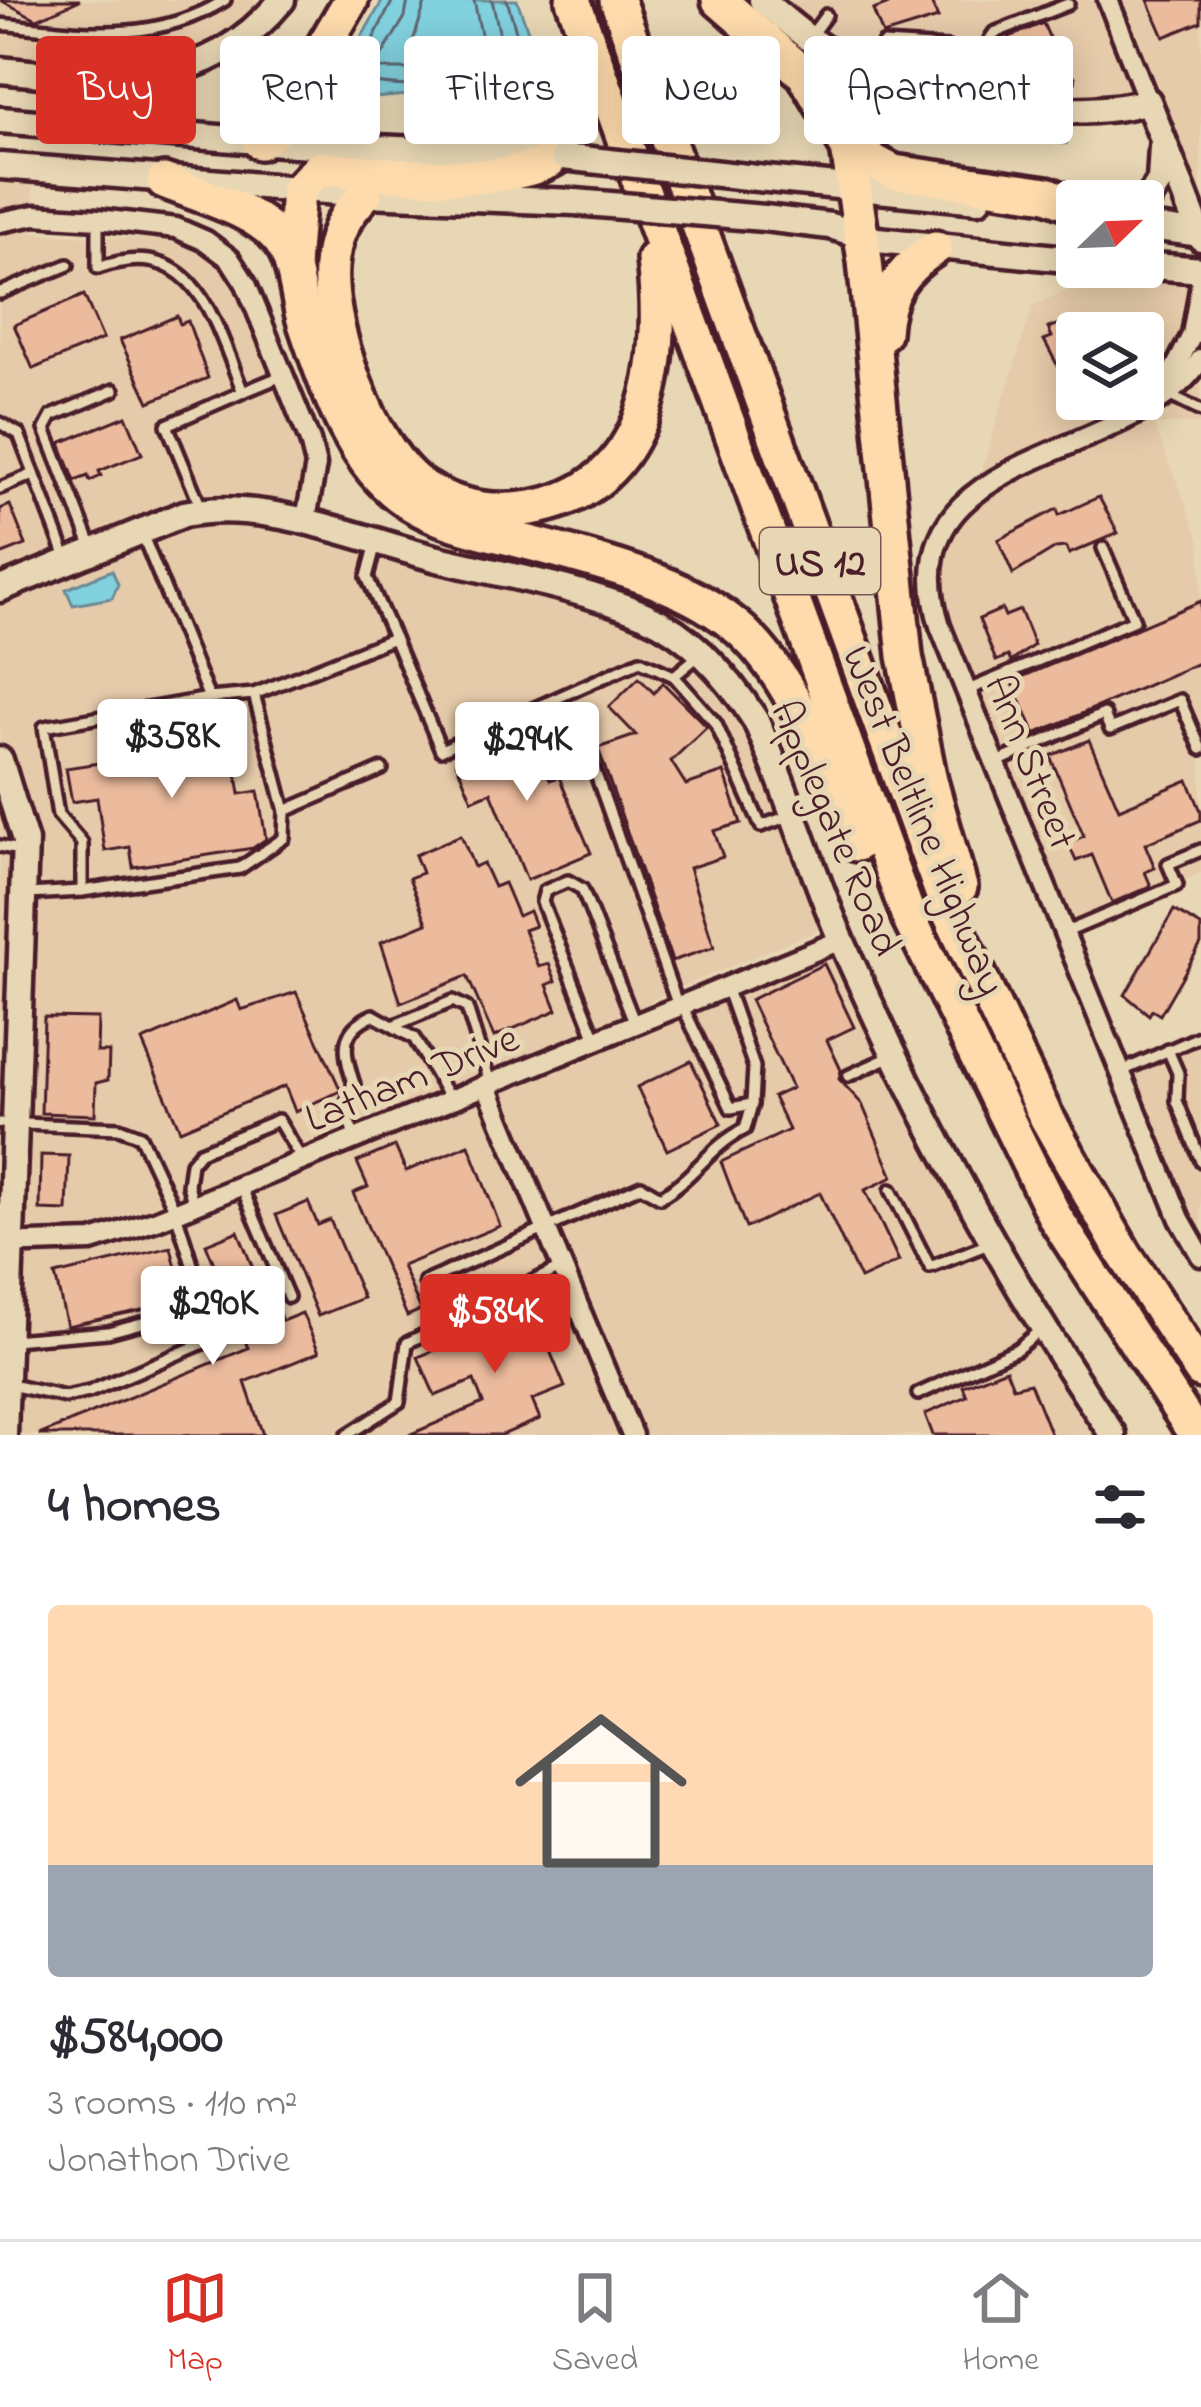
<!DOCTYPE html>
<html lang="en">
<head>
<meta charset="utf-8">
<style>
	body { margin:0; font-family:"Indie Flower",sans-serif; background:#f2f2f3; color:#2b2b33; height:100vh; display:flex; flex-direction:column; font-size:45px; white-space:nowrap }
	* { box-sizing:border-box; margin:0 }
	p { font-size:39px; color:#7c7c81 }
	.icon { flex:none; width:66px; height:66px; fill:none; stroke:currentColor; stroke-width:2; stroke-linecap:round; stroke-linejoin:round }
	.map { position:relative; height:1435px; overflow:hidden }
	.details { display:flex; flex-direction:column; background:#fff; flex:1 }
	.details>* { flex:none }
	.banner { position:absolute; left:36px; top:36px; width:1131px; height:108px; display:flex; gap:24px }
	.needle { width:78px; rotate:67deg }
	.tools { position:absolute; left:1056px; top:180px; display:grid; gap:24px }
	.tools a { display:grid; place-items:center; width:108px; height:108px; border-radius:12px; background:#fff; box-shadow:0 6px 30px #0003; font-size:60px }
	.price { position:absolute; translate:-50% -102px; padding:0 27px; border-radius:12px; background:#fff; color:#222; font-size:39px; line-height:78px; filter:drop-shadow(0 3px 6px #0008) }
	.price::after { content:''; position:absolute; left:50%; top:72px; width:36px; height:27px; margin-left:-18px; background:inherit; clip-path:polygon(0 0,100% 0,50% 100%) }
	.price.on { background:#d93025; color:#fff }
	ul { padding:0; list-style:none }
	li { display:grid; align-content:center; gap:24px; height:636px; padding:0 48px }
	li+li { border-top:3px solid #e1e1e2 }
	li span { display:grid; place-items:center; height:372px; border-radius:12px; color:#555 }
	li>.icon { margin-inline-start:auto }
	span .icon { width:216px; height:216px; fill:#fffc; stroke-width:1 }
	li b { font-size:51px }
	h2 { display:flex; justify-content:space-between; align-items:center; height:144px; padding:0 48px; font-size:51px }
	.chip { padding:0 42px; border-radius:12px; background:#fff; box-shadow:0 6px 30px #0003; font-size:42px; line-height:108px }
	.chip.on { background:#d93025; color:#fff }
	.tab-bar { display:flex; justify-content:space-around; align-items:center; height:168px; border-top:3px solid #e1e1e2; background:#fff; font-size:33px; color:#7c7c81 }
	.tab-bar a { display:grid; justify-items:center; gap:6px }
	.tab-bar .on { color:#d93025 }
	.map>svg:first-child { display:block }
	.built { fill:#e6cbaa; fill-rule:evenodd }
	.water { fill:#82d1df; stroke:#6c8a97; stroke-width:3 }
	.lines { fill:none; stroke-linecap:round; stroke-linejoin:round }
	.shore { stroke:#606673; stroke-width:3 }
	.stream { stroke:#6c8a97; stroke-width:4.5 }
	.building { fill:#ecbb9d; stroke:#4a1f2b; stroke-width:3 }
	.lane-casing { stroke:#4a1f2b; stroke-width:18 }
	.street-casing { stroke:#4a1f2b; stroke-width:27 }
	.secondary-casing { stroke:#4a1f2b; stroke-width:33 }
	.highway-casing { stroke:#4a1f2b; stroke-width:42 }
	.lane { stroke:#e8d7b4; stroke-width:9 }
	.street { stroke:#e8d7b4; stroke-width:18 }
	.secondary { stroke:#e8d7b4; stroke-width:24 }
	.highway { stroke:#fedbac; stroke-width:33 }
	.secondary-bridge-casing { stroke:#4a1f2b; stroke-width:33; stroke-linecap:butt }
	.secondary-bridge { stroke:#e8d7b4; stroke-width:24 }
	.labels { text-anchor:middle; stroke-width:10; stroke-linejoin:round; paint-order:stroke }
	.shield { fill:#e8d7b4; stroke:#795654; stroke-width:3 }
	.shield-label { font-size:39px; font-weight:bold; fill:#4a1f2b }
	.street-label { font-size:42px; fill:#4a1f2b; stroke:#e8d7b4 }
</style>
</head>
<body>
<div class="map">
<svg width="1201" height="1435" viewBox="0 0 1201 1435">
	<rect width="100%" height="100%" fill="#e8d7b4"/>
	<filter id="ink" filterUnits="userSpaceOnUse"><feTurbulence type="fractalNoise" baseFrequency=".00833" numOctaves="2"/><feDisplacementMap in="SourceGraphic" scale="24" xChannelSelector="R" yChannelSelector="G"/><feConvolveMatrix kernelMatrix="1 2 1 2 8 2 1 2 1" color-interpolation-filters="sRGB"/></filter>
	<g filter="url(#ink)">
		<g class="built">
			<polygon points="0,0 265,0 246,21 207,47 129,68 0,55"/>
			<polygon points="762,0 1201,0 1201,234 1148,101 1121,107 893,82"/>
			<polygon points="0,182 33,185 33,233 174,240 218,263 234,285 304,455 291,536 584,609 648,631 707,675 735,712 760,763 820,929 651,1000 658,1024 831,953 1113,1435 0,1435"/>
			<path d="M1123 267 1201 270V424H1154L1201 544V873L1065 935 940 626 944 555 962 519 987 494 980 475 1033 305ZM1077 333H1143V399H1077Z"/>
			<polygon points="1201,1027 1201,1256 1116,1062"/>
		</g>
		<g class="water">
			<polygon points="383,0 517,0 548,87 536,100 518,90 465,93 448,101 421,94 373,98 335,89 339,56 357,45"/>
			<polygon points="112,570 118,584 112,598 73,605 66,589"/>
		</g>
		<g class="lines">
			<g class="shore">
				<path d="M393 0 367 51 351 64 350 77C393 93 482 84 529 76L507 0"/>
				<path d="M408 0 405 17 378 62 382 69C425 69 463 69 506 63L492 0"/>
				<polyline points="426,0 412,45 443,53 483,44 474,0"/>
			</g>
			<polyline class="stream" points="912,120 1066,143"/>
		</g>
		<g class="building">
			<polygon points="0,0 80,0 37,19"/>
			<polygon points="899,0 930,0 938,18 883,35 873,10"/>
			<polygon points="1148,0 1201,0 1201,22 1164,37"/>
			<polygon points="1043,23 1063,69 1011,55 1016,53 1009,37"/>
			<polygon points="84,295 103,339 33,369 14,325"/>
			<polygon points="177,316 180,324 188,321 208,378 149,402 120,340"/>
			<polygon points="1064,322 1068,330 1077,326 1077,402 1044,340 1052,337 1048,328"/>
			<polygon points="126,416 142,454 99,471 101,476 90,481 88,476 75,481 60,443"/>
			<polygon points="1099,497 1118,533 1069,554 1066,547 1056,548 1013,574 998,540 1057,509 1059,515"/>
			<polygon points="10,505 26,545 0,555 0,509"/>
			<polygon points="1201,601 1201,662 1035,734 1012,681"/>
			<polygon points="1002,609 1005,616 1020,610 1034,645 1011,662 1008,656 996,661 979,619"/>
			<polygon points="639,678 654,693 663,683 707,727 671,761 686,785 724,772 741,823 714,831 723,857 689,868 714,947 672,961 598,748 636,735 609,707"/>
			<polygon points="530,731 550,780 559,777 591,853 527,880 491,792 472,800 456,762"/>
			<polygon points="230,733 240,794 258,791 266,839 253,848 133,867 130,847 105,851 97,798 72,802 66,768 132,758 130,748"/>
			<polygon points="1089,740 1119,809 1188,780 1201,811 1201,820 1145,844 1155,868 1145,872 1151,886 1112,903 1092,855 1076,861 1068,843 1084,836 1050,756"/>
			<polygon points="461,835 474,867 483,863 494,887 504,883 518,916 529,911 535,926 524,930 539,967 549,964 556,981 547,985 557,1010 494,1037 467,976 401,1003 381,942 427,923 409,878 422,873 415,855"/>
			<polygon points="1174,910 1201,926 1201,944 1160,1015 1152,1010 1149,1015 1125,995"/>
			<polygon points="824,964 854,1027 827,1040 841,1070 839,1079 862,1104 893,1177 865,1190 899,1261 860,1279 820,1193 746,1228 721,1162 789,1130 773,1097 792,1088 750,1000"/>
			<polygon points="296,992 341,1091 295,1111 285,1086 180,1130 142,1041 237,1000 241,1010"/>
			<polygon points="44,1017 98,1018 97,1052 109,1052 108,1080 96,1083 95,1115 41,1113"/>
			<polygon points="691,1061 721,1124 667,1150 637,1087"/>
			<polygon points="469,1145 500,1226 402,1266 421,1310 407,1316 353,1193 368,1187 357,1162 395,1146 406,1171"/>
			<polygon points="41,1155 69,1156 67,1211 40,1210"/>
			<polygon points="308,1202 318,1225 330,1220 363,1298 318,1316 276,1215"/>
			<polygon points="238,1231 262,1291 269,1288 282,1321 302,1313 319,1352 245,1382 263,1435 39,1435 248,1348 206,1244"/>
			<polygon points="171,1247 184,1301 67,1326 55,1275"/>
			<polygon points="530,1303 565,1387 532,1400 540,1419 502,1435 409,1435 483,1403 474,1380 435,1396 418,1357 515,1317 512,1310"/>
			<polygon points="1006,1369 1013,1387 1030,1383 1051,1435 933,1435 925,1414 967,1396 963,1386"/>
		</g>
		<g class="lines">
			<g class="lane-casing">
				<g id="lane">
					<path d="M0 24C80 32 153 45 225 0"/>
					<polyline points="812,34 826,15"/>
					<polyline points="883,44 948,48 947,93"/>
					<polyline points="1068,80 1007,65 990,39 994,33 1068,4"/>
					<path d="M98 219V268C196 233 215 323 243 392L284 375"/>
					<polyline points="0,293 68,265"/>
					<polyline points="1164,393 1201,411"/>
					<polyline points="0,423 19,434 67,560"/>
					<polyline points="0,488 34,474"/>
					<polyline points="202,510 167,425 243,392"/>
					<polyline points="92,548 45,429 52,416 114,390"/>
					<polyline points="394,638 441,750 640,661 674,676 697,657"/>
					<polyline points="674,676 716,724 761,826 789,816"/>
					<polyline points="966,691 1134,620 1103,548"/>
					<polyline points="209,698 254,694 394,638 367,577 376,543"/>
					<polyline points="581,732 678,1006"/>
					<polyline points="995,763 1104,714 1110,729 1180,700 1201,749"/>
					<polyline points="285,811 382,769"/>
					<polyline points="0,846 19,850"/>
					<polyline points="82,891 240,868 284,838 285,811 254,694"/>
					<polyline points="27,894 82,891 82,843 58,815 44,727 209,698 143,536"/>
					<polyline points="1064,933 1177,885 1168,864 1201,850"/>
					<polyline points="682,1005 731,1108 752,1104 754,1067 726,987"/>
					<polyline points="395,1025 453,1001 467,1008 490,1082"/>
					<polyline points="596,1039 542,902 545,891 568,881 582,889 635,1024"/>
					<polyline points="1168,1050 1178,1073 1177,1101 1201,1161"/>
					<polyline points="1120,1072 1201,1036"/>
					<polyline points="848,1076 894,1055"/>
					<polyline points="0,1123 119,1128 140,1136 176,1213 205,1306 108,1332 12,1340"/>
					<path d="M355 1138 344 1109 354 1084C343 1052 339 1030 373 1015L414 1038 450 1099"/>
					<polyline points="241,1186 288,1297"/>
					<polyline points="891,1190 930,1267 991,1243"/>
					<polyline points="194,1205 188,1185 191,1163 200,1152 278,1120 302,1160"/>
					<path d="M425 1282 641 1186 660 1197C693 1179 710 1146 745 1129L752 1104"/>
					<polyline points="11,1385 65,1397 89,1392 215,1338"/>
					<polyline points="918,1394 1017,1349 1043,1328"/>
					<polyline points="347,1435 399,1402 407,1343 562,1267"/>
				</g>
			</g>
			<g class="street-casing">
				<g id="street">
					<polyline points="1108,0 1148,101"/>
					<polyline points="0,222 35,215 98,219 176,228 206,241 230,259 246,284 310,441 316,465 305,524"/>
					<path d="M1201 359C1133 466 884 444 940 626L1180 1219 1201 1256"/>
					<polyline points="1165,388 1192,335 1201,283"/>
					<polyline points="486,1084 632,1435"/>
					<polyline points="0,1244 92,1241 157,1220 841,940"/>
				</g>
			</g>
			<g class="secondary-casing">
				<g id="secondary">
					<path d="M762 0C793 27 824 53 862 70 932 101 1074 124 1148 101L1201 238"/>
					<path d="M0 70C111 82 203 94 282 0"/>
					<polyline points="0,120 294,144 543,156"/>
					<polyline points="0,166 365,194 575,202"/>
					<polyline points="747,177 978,200"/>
					<polyline points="1143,208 1160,181 1162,147"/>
					<polyline points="764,218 830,226 877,240 1077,260"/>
					<polyline points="1143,226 1201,234"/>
					<polyline points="1143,265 1201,270"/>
					<path d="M0 589 184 514C267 497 361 540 442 560 509 576 582 588 645 615 693 636 729 678 756 721 789 794 811 871 843 944 919 1116 1007 1279 1113 1435"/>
					<polyline points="0,760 25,841 4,1435"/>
				</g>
			</g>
			<g class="highway-casing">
				<g id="highway">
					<polyline points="573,0 910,920 1055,1217 1196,1435"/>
					<polyline points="617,0 949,912 1044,1113 1124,1254 1201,1371"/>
					<polyline points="719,0 804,74 848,148 865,261 905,656 930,781 960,887"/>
					<polyline points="845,133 873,161 894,172 1047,194 1077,206"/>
					<polyline points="260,142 274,131 351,0"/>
					<path d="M164 181C198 195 253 209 277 237 297 259 296 295 305 323 323 376 345 444 386 484 421 519 471 528 518 540 751 599 769 623 857 844"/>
					<path d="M365 194C346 214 336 230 332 258 322 319 371 455 425 488 457 508 494 514 531 508 654 488 665 359 654 259"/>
					<path d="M292 266 298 190 319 168C384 173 503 191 558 156"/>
					<path d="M883 333C885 293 901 270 935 248"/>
				</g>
			</g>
			<use href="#lane" class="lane"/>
			<use href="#street" class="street"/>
			<use href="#secondary" class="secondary"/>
			<use href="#highway" class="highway"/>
			<g class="secondary-bridge-casing">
				<g id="secondary-bridge">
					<polyline points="563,157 747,177"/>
					<polyline points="575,202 764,218"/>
				</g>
			</g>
			<use href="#secondary-bridge" class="secondary-bridge"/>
		</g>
	</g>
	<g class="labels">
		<rect class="shield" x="760" y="528" width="120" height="66" rx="9"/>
		<g class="shield-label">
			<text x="820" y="575">US 12</text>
		</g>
		<g class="street-label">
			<text transform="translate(1033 761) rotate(68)" y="15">Ann Street</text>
			<text transform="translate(926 820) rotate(68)" y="15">West Beltline Highway</text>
			<text transform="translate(838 827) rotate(67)" y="15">Applegate Road</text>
			<text transform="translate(411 1076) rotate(-22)" y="15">Latham Drive</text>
		</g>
	</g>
</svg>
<div class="tools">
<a><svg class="needle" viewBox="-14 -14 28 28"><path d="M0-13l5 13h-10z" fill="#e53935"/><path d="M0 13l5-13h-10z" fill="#7c7c81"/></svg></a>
<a><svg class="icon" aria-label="layers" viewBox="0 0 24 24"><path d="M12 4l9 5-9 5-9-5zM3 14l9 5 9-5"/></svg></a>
</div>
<b class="price" style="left:172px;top:801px">$358K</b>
<b class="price" style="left:527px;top:804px">$294K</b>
<b class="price" style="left:213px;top:1368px">$290K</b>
<b class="price on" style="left:495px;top:1376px">$584K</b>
<div class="banner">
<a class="chip on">Buy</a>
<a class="chip">Rent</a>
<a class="chip">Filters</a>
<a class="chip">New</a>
<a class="chip">Apartment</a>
</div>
</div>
<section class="details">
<h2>4 homes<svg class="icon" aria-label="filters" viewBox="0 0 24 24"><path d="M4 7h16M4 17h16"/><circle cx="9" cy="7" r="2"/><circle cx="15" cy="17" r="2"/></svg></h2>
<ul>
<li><span style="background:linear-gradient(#ffd9b3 70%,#9aa5b1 0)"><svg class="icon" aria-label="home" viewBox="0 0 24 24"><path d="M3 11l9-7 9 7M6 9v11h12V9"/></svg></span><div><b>$584,000</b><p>3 rooms · 110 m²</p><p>Jonathon Drive</p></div></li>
</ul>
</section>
<nav class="tab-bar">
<a class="on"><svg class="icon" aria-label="map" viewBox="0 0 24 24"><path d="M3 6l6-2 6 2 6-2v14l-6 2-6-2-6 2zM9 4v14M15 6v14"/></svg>Map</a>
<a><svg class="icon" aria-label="saved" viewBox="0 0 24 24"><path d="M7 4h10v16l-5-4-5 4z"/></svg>Saved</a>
<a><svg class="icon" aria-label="home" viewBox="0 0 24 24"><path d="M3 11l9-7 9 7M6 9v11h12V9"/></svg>Home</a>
</nav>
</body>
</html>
